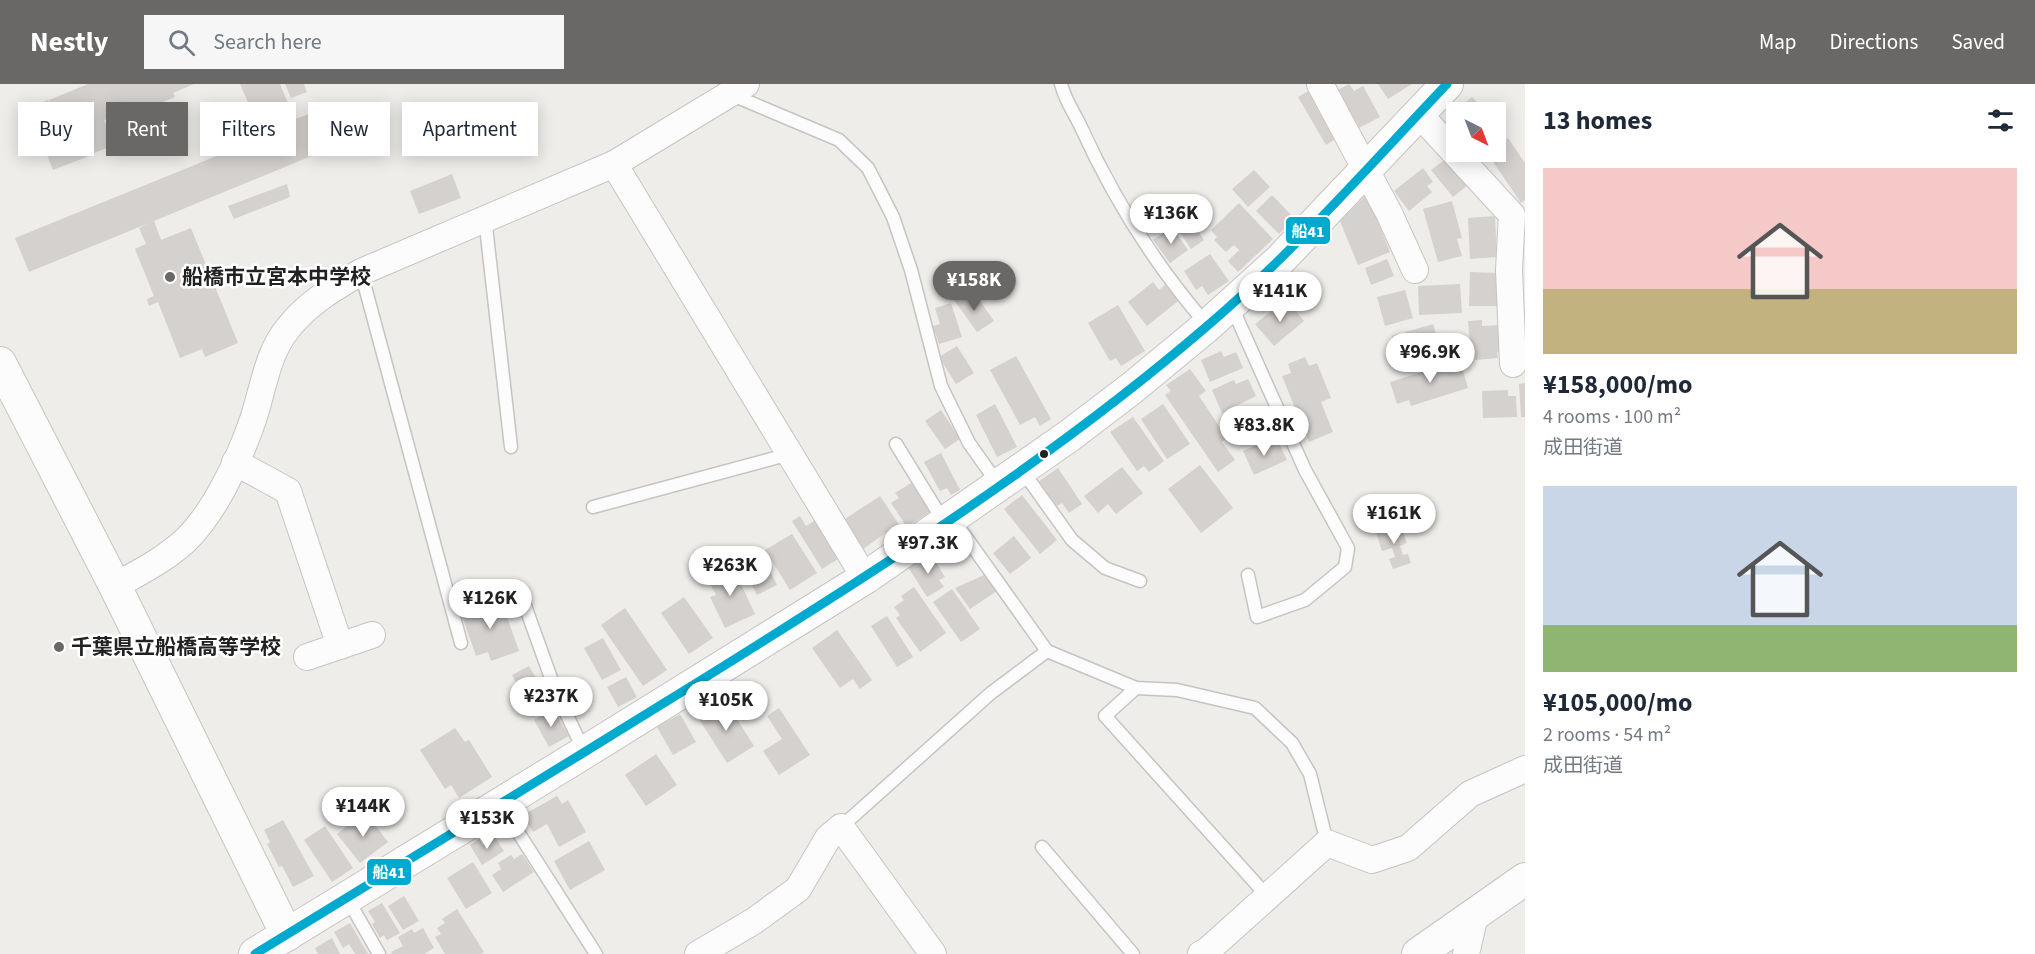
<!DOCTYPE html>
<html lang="en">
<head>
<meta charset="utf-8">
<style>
	body { margin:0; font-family:"Source Sans 3","Noto Sans JP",sans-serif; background:#f6f6f7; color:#1f2937; height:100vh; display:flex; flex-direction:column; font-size:22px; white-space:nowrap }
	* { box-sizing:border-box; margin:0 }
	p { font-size:20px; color:#747a83 }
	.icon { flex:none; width:33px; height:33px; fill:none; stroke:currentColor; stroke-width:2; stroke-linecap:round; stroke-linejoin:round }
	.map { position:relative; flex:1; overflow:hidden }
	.sheet { display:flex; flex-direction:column; background:#fff; width:510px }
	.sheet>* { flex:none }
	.guide { position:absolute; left:18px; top:18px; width:570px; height:54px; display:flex; gap:12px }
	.needle { width:39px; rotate:138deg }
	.tools { position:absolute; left:1446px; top:18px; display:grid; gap:12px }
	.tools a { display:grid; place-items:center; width:60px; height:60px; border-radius:0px; background:#fff; box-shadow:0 3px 15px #0003; font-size:30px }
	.price { position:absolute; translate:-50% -51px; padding:0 14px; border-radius:21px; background:#fff; color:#222; font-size:20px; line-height:39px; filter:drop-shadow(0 2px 3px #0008) }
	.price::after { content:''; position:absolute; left:50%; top:36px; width:18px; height:14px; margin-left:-9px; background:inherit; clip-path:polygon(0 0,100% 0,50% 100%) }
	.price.current { background:#696867; color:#fff }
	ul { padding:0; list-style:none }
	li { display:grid; align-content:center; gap:12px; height:318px; padding:0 18px }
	li span { display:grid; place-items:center; height:186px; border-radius:0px; color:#555 }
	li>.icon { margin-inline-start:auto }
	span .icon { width:108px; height:108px; fill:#fffc; stroke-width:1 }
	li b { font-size:26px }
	h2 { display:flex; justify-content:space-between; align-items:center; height:72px; padding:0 18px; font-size:26px }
	.tag { padding:0 21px; border-radius:0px; background:#fff; box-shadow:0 3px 15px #0003; font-size:21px; line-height:54px }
	.tag.current { background:#696867; color:#fff }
	header { display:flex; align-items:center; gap:36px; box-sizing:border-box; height:84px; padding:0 30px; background:#696867; color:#fff }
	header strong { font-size:28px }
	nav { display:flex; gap:33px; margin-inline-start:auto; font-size:21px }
	.search { width:420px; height:54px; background:#f6f6f7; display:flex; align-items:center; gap:15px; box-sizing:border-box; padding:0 21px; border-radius:0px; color:#747a83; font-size:22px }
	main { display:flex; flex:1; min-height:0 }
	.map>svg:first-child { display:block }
	.building { fill:#d4d1cf }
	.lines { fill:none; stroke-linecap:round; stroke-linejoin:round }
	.service-casing { stroke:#c5c4c2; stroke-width:15 }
	.minor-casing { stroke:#c5c4c2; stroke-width:28 }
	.tertiary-casing { stroke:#c5c4c2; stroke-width:34 }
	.service { stroke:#fdfcfc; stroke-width:12 }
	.minor { stroke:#fdfcfc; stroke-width:26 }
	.tertiary { stroke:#fdfcfc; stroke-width:32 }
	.bus-1-casing { stroke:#fff; stroke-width:14 }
	.bus-1 { stroke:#00a9ce; stroke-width:9 }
	.poi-dot { fill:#696867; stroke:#fff; stroke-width:2 }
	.bus-dot { fill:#212121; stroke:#fff; stroke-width:2 }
	.labels { text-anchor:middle; stroke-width:5; stroke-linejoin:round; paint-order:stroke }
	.poi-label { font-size:21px; font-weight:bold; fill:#212121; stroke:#fff; text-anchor:start }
	.line-badge { stroke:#fff; stroke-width:2 }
	.badge-label { font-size:16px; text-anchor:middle; font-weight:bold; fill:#fff }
</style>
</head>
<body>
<header>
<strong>Nestly</strong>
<div class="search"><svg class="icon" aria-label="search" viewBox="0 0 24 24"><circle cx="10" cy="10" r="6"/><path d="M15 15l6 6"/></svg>Search here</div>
<nav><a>Map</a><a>Directions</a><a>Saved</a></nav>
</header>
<main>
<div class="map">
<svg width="1525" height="870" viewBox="0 0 1525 870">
	<rect width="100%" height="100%" fill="#efedea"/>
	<g class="building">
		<polygon points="88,0 194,0 173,9 175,13 143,26 141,21 104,36 114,61 89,71 85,63 89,72 53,86 35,41 42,39 35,21 48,16 63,53 79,47 64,52 49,16"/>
		<polygon points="240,0 280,0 295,35 323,25 338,61 154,137 161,156 191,144 238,259 205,273 202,265 180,274 158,218 149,222 147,215 154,212 135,165 146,160 139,144 149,139 29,188 15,154 278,47 269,24 253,30"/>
		<polygon points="285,0 304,0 307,8 291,14"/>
		<polygon points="1349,0 1354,7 1363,2 1380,33 1359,44 1338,6"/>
		<polygon points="1378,0 1412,0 1388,15"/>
		<polygon points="1308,7 1336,55 1326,61 1298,13"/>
		<polygon points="1472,13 1485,28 1456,28 1456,34 1452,29"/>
		<polygon points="155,31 159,43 136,50 132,38"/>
		<polygon points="1508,54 1525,79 1525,116 1521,119 1487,69 1496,68 1496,63"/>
		<polygon points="1447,74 1468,101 1453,113 1431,86"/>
		<polygon points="1423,84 1433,98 1427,102 1432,108 1409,127 1394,107"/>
		<polygon points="1254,86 1270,103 1248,123 1232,105"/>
		<polygon points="452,90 461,114 419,130 410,107"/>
		<polygon points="287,100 290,113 234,135 228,122"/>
		<polygon points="1367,110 1390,168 1358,181 1340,137"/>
		<polygon points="1272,111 1295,135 1279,150 1256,127"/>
		<polygon points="1452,117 1462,154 1457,155 1462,172 1438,178 1423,125"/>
		<polygon points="1239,119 1273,155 1238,188 1228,177 1239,166 1234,161 1226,168 1214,156 1217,153 1211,146"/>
		<polygon points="1188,132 1204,156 1191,165 1175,141"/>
		<polygon points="1495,132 1497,173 1470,175 1468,134"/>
		<polygon points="1172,143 1188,166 1170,179 1153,156"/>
		<polygon points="1210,170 1229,197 1208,211 1202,202 1196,206 1184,187"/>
		<polygon points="1387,175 1394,192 1371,201 1365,184"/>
		<polygon points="1470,188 1498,189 1497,222 1469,222"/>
		<polygon points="1153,198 1159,206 1165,201 1178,217 1147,242 1128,218"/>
		<polygon points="1460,200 1462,229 1419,231 1418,202"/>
		<polygon points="1405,206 1413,234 1385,242 1377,213"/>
		<polygon points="966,207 976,220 980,217 994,237 977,248 954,216"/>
		<polygon points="1286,215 1304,237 1274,262 1255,240"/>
		<polygon points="951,219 962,253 939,260 933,242 940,240 935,224"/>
		<polygon points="1118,221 1145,267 1121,282 1116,274 1110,277 1088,239"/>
		<polygon points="1482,236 1482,242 1500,241 1502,267 1497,268 1498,274 1475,276 1474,268 1471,269 1468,237"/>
		<polygon points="1433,240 1441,267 1413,274 1412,269 1398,272 1392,252"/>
		<polygon points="957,262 974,289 956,300 939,273"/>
		<polygon points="1221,267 1224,273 1236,268 1243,284 1210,298 1201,276"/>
		<polygon points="1016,272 1051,335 1040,342 1035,333 1020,341 990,286"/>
		<polygon points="1305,273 1309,282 1317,279 1331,314 1321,318 1333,348 1309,358 1282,292 1291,289 1288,280"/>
		<polygon points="1460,276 1468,304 1411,322 1409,316 1397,320 1390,298"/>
		<polygon points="1190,285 1206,307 1199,312 1227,354 1222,358 1235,376 1218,388 1165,311 1171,307 1166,301"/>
		<polygon points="1248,295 1256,312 1222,329 1212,306 1234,296 1236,300"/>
		<polygon points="1525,299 1525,333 1521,333 1519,300"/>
		<polygon points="1508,306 1508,312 1516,312 1517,333 1483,334 1482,307"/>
		<polygon points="995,320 1017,363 997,373 976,331"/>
		<polygon points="1163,320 1190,360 1167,375 1141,335"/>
		<polygon points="1254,323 1256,327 1264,324 1271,340 1236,356 1227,335"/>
		<polygon points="941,326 960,355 945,365 925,337"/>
		<polygon points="1133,333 1164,377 1149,388 1144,382 1137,387 1110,348"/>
		<polygon points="1265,357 1267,362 1278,357 1287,376 1254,391 1243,367"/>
		<polygon points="941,369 960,406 951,411 947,404 940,407 924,378"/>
		<polygon points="1200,381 1233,424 1201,449 1168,405"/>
		<polygon points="1122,383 1143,409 1116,430 1108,420 1098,429 1084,412"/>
		<polygon points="1058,384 1082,420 1069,429 1062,419 1057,422 1039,397"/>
		<polygon points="911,399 930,428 907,443 891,419 899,414 895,409"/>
		<polygon points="1022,411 1057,456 1040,470 1004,425"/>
		<polygon points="880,412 902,445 890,453 887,448 863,465 845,435"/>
		<polygon points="800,432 806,442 819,434 843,472 822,485 792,437"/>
		<polygon points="1400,439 1407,459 1400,462 1403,471 1408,470 1411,479 1393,485 1389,475 1395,473 1392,464 1382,467 1376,448"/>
		<polygon points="792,450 817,489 790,506 765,466"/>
		<polygon points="1014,452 1031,474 1010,490 993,469"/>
		<polygon points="757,462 777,501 757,511 738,473"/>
		<polygon points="930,469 945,493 939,496 944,503 927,513 908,483"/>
		<polygon points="732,481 755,530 725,544 710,513 716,511 707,493"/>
		<polygon points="984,491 997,507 970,525 955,504"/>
		<polygon points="914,503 946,549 920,568 896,534 900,531 894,523 904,516 901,512"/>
		<polygon points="952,505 980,545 961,558 933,518"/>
		<polygon points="684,513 713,554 689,570 661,529"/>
		<polygon points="501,516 519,567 491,577 488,568 476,572 462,532 465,530 463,525 480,519 481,523"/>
		<polygon points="625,524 667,586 643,602 601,541"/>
		<polygon points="887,532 913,573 897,583 871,542"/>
		<polygon points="837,546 872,596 860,605 853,595 840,604 812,564"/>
		<polygon points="603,554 621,586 602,596 584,564"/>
		<polygon points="529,582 546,612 528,621 512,591"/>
		<polygon points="626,593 637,613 618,623 607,603"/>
		<polygon points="749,602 763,624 743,637 729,614"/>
		<polygon points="726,618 754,662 727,679 699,635"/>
		<polygon points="779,624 810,671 779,691 763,667 782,655 767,632"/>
		<polygon points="553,625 569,652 549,663 534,636"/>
		<polygon points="680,630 696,658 673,671 657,643"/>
		<polygon points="455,644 465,658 469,656 492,693 459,714 451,701 445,705 420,666"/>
		<polygon points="656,670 677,701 646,722 625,691"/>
		<polygon points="557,712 562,720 568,716 586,748 559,763 547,740 533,748 523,731"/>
		<polygon points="365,728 388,758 360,779 337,750"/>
		<polygon points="283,736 314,792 293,803 282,782 279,783 267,760 270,758 264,746"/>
		<polygon points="325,742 353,784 332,798 304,756"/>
		<polygon points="495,753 504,767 482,781 470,761 479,755 483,761"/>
		<polygon points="589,757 605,786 570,806 554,777"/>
		<polygon points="522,770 534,788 503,808 492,791 501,785 498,779 511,771 514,775"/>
		<polygon points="473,778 492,809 466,825 447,794"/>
		<polygon points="404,812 419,837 403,846 388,822"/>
		<polygon points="382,819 400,849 387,856 384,851 380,854 372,840 375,838 368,827"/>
		<polygon points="457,825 484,868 481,870 445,870 435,853 441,850 437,844 445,839 442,835"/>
		<polygon points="350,839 368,870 355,870 349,860 343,864 334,848"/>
		<polygon points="423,844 434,864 424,870 392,870 391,868 403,862 398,853 412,845 414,849"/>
		<polygon points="332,854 340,870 318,870 315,864"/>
	</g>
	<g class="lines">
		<g class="service-casing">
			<g id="service">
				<path d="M1061 0C1065 16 1073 27 1080 41 1113 114 1155 181 1207 241"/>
				<polyline points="730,10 839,56 868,84 893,133 911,186 941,302 969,359 998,400"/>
				<polyline points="485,134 511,363"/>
				<polyline points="361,188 461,559"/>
				<polyline points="1232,223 1305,386 1348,464 1345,483 1305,516 1257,533 1248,491"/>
				<polyline points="896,360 944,438"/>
				<polyline points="1022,386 1072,456 1105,484 1140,497"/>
				<polyline points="593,423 790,370"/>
				<polyline points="953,435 1047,567 1136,604 1177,606 1255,624 1292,659 1310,690 1327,759"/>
				<polyline points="523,516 556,608 584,667"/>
				<polyline points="1136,604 1105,632 1268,813"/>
				<polyline points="500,720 596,870"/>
				<polyline points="841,743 991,609 1047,567"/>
				<polyline points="1042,763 1133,870"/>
				<polyline points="347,814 379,870"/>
			</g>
		</g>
		<g class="minor-casing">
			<g id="minor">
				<polyline points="1320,0 1389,129 1415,186"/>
				<polyline points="1419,30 1512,131 1509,186 1513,280"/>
				<polyline points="614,80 865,494"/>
				<polyline points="235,378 288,407 340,562"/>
				<path d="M115 502C140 488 166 475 187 455 214 428 237 380 250 344 263 311 265 271 289 243 308 219 335 203 361 188L614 80 746 0"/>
				<polyline points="307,573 372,551"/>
				<polyline points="698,870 754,837 798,805 828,754 841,743 933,870"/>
				<polyline points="1201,870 1207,867 1327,759 1372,776 1408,764 1470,710 1525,685"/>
				<polyline points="1466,870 1475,831"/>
			</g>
		</g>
		<g class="tertiary-casing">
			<g id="tertiary">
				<polyline points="0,279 115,502 287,851"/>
				<polyline points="255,870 585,668 865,494 1069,352 1132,304 1207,242 1280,176 1447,0"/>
				<polyline points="1418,870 1525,795"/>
			</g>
		</g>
		<use href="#service" class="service"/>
		<use href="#minor" class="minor"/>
		<use href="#tertiary" class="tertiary"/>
		<g class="bus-1-casing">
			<path id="bus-1" d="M255 870C405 778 556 686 706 593 878 486 1051 376 1206 243 1293 169 1368 83 1447 0"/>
		</g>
		<use href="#bus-1" class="bus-1"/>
	</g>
	<g class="poi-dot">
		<circle cx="170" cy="193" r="6"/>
		<circle cx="59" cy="563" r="6"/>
	</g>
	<circle class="bus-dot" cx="1044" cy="370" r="5"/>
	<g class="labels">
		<g class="poi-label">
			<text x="182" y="200">船橋市立宮本中学校</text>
			<text x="71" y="570">千葉県立船橋高等学校</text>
		</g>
	</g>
	<g class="line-badge">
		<rect x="1285" y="132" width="46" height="29" rx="6" fill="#00a9ce"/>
		<rect x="366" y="774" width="46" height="28" rx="6" fill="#00a9ce"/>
	</g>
	<g class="badge-label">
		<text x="1308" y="153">船41</text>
		<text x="389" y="794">船41</text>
	</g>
</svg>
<div class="tools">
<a><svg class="needle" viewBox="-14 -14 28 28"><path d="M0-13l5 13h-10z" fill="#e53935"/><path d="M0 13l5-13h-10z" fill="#747a83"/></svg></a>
</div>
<b class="price" style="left:1171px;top:161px">¥136K</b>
<b class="price current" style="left:974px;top:228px">¥158K</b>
<b class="price" style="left:1280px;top:239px">¥141K</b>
<b class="price" style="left:1430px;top:300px">¥96.9K</b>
<b class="price" style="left:1264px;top:373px">¥83.8K</b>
<b class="price" style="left:1394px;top:461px">¥161K</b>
<b class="price" style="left:928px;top:491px">¥97.3K</b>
<b class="price" style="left:730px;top:513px">¥263K</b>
<b class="price" style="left:490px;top:546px">¥126K</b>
<b class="price" style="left:551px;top:644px">¥237K</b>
<b class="price" style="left:726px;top:648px">¥105K</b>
<b class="price" style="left:363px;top:754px">¥144K</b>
<b class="price" style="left:487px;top:766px">¥153K</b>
<div class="guide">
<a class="tag">Buy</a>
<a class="tag current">Rent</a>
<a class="tag">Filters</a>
<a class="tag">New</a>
<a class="tag">Apartment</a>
</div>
</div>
<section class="sheet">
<h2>13 homes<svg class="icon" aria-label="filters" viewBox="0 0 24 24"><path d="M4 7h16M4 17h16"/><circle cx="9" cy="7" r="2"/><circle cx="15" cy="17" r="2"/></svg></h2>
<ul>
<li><span style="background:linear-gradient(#f6c9c9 65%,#c2b280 0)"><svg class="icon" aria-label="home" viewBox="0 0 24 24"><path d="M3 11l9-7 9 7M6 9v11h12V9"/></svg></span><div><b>¥158,000/mo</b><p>4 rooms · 100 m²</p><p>成田街道</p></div></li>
<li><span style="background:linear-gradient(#c9d6e8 75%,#8fb573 0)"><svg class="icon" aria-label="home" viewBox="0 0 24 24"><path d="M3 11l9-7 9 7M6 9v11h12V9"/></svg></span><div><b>¥105,000/mo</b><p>2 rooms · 54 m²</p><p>成田街道</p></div></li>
</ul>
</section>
</main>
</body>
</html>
